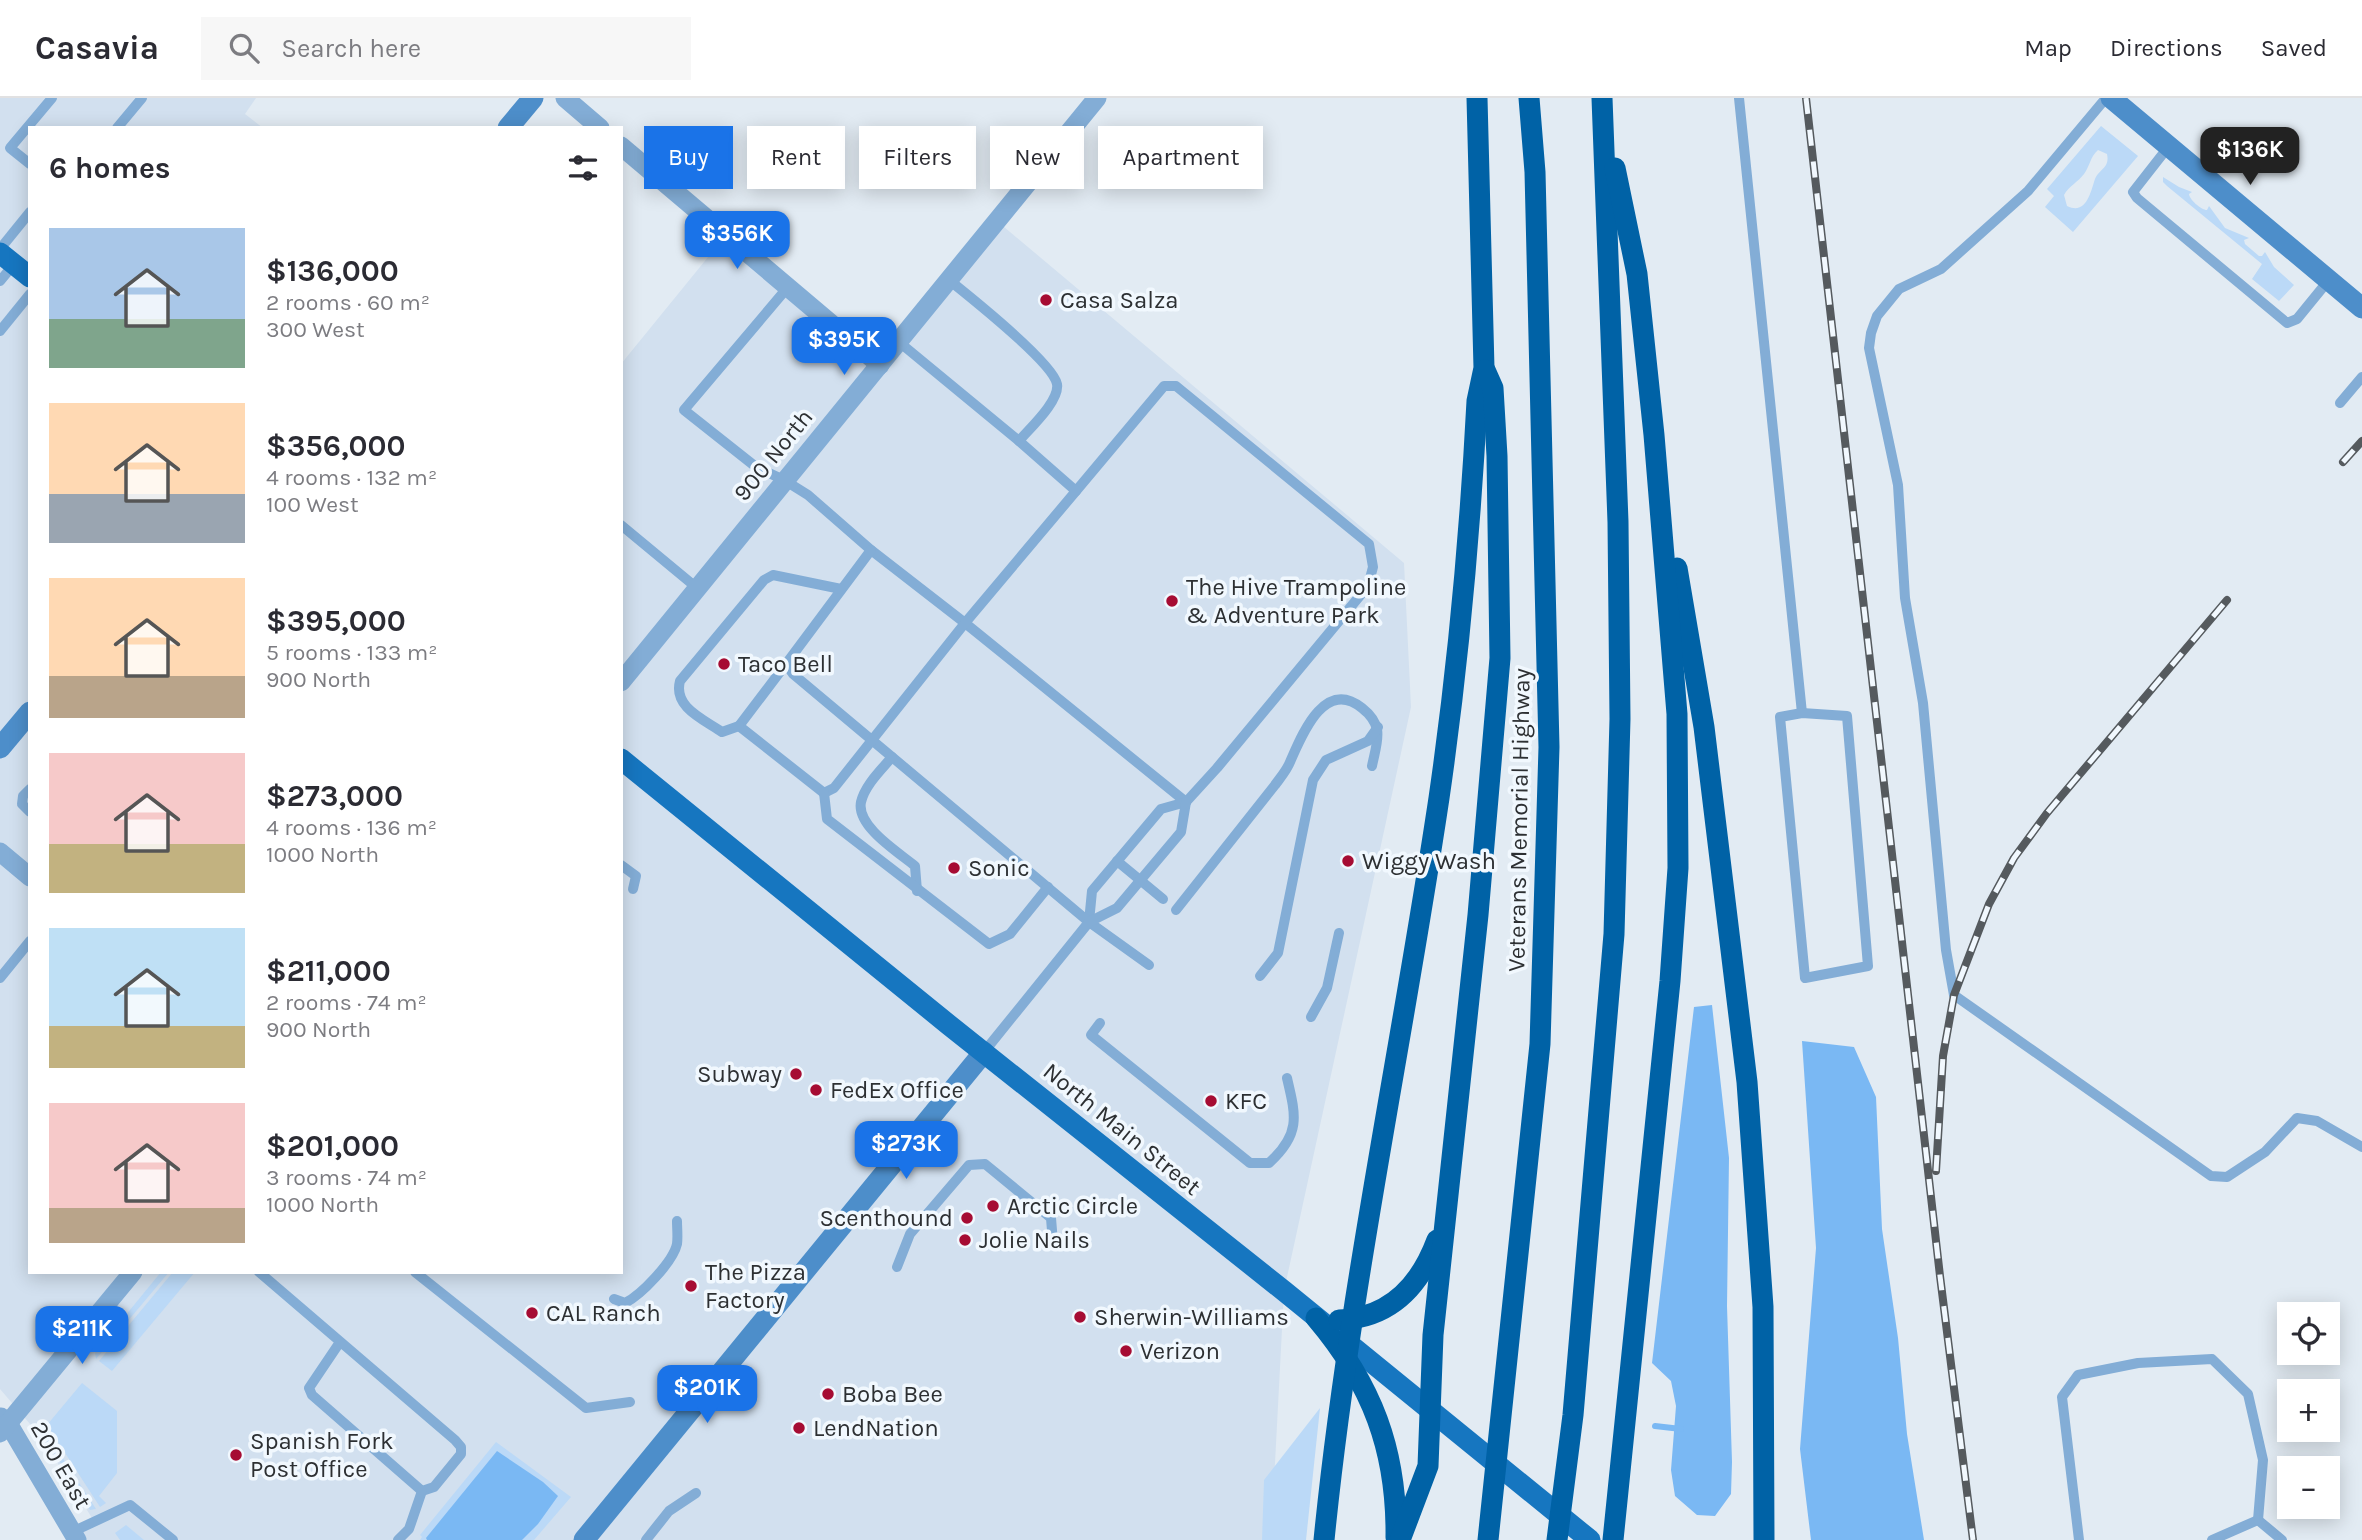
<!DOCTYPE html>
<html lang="en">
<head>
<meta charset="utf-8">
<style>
	body { margin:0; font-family:Karla,sans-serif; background:#f7f7f7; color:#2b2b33; height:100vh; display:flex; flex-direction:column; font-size:26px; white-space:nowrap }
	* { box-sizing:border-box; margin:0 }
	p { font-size:23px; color:#7c7c81 }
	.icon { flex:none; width:38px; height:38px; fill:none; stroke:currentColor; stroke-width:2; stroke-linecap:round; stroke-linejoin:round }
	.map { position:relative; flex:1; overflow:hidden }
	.panel { position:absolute; left:28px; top:28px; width:595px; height:1148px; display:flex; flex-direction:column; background:#fff; border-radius:0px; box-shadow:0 4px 18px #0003 }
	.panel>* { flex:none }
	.guide { position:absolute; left:644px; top:28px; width:665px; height:63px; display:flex; gap:14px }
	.buttons { position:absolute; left:2277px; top:1204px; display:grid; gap:14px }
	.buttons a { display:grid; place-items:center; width:63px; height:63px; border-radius:0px; background:#fff; box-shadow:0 4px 18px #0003; font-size:35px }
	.price { position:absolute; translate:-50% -60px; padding:0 16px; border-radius:14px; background:#1a73e8; color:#fff; font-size:23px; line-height:46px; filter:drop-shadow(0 2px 4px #0008) }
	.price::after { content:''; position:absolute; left:50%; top:42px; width:21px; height:16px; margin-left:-10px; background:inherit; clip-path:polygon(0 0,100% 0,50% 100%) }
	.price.on { background:#222; color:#fff }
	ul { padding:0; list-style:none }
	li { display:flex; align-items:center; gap:21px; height:175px; padding:0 21px }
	li span { display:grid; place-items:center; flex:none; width:196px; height:140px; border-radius:0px; color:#555 }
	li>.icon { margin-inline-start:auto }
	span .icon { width:84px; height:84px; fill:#fffc; stroke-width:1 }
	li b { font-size:30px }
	h2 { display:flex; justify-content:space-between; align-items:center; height:84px; padding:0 21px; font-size:30px }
	.chip { padding:0 24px; border-radius:0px; background:#fff; box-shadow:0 4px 18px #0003; font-size:24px; line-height:63px }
	.chip.on { background:#1a73e8; color:#fff }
	header { display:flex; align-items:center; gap:42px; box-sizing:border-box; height:98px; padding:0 35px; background:#fff; border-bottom:2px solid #e1e1e2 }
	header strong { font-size:33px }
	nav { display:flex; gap:38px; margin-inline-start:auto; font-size:24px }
	.search { width:490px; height:63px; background:#f7f7f7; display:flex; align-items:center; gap:18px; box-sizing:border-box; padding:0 24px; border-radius:0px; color:#7c7c81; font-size:26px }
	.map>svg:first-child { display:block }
	.built { fill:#d2e0ef }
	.green { fill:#bbd9f7; fill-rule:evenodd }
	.water { fill:#7ab8f3 }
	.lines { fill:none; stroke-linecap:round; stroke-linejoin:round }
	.stream { stroke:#7ab8f3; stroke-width:6 }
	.lane { stroke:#83add6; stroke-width:10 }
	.street { stroke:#83add6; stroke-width:19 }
	.secondary { stroke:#4d8eca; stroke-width:21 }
	.primary { stroke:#1676c0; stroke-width:21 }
	.highway { stroke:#0062a6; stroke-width:21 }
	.rail-casing { stroke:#555a5e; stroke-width:8 }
	.rail { stroke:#f1f8fe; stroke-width:5; stroke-dasharray:16; stroke-linecap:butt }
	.poi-dot { fill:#a60c33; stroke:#f1f8fe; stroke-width:2.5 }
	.labels { text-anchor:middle; stroke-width:7; stroke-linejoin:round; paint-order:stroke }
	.poi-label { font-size:24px; fill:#2d3033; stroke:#f1f8fe; text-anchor:start }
	.street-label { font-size:24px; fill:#2d3033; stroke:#f1f8fe }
</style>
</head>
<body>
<header>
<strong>Casavia</strong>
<div class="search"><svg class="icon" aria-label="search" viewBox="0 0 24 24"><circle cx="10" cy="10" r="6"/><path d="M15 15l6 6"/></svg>Search here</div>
<nav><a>Map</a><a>Directions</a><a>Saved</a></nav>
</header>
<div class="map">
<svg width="2362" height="1442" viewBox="0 0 2362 1442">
	<rect width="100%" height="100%" fill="#e2ebf3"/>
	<polygon class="built" points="0,0 256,0 245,16 263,30 30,30 30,1174 621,1174 621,266 726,137 880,267 997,123 1404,465 1411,609 1284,1193 1271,1442 74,1442 92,1420 42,1340 0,1291"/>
	<g class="green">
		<path d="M2101 28 2138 58 2073 134 2045 109 2054 98 2047 91ZM2098 52 2107 56C2110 70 2100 70 2095 81 2091 92 2087 118 2067 108L2064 97C2069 88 2078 84 2084 76 2090 68 2090 59 2098 52Z"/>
		<path d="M2163 79 2179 89 2192 94 2189 96C2189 101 2201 112 2207 112L2209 108 2225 130 2249 140 2244 142 2245 146 2259 158H2262L2265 154 2274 169 2294 187 2279 203 2252 181 2262 166 2167 88 2163 84Z"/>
		<polygon points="161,1174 169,1174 96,1261 95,1255 98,1251"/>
		<polygon points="173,1174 195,1174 112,1273 99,1263"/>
		<polygon points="82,1285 117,1313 117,1375 99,1398 106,1405 100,1409 47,1327"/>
		<polygon points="1320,1310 1306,1442 1262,1442 1264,1382"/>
		<polygon points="41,1334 47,1336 96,1411 90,1412"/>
		<polygon points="496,1344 571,1399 534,1442 420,1442 422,1439 420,1437"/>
		<polygon points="126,1427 144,1442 120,1442 115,1435"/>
	</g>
	<g class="water">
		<polygon points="1712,907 1729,1060 1727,1208 1732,1364 1731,1396 1715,1418 1697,1417 1675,1398 1671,1372 1676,1308 1671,1283 1652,1265 1694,909"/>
		<polygon points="1802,943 1854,949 1876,999 1882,1131 1898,1240 1907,1336 1924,1442 1811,1442 1800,1351 1816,1150"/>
		<polygon points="497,1353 543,1384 558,1398 538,1426 522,1442 427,1442 426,1440"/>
	</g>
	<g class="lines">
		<polyline class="stream" points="1655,1328 1681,1331"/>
		<g class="lane">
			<polyline points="1739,0 1802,615"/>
			<polyline points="2106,0 2028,93 1941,171 1899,191 1877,218 1871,235 1869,250 1898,387 1905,500 1923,605 1946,852 1954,897 2211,1078 2227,1079 2265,1054 2297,1020 2317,1023 2362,1049"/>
			<polyline points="117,30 142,0"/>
			<polyline points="2169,48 2133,94 2137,100 2287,225 2297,221 2328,183"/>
			<polyline points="30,66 10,50 52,0"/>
			<polyline points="0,151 30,114"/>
			<polyline points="0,183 14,166"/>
			<polyline points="788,189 684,312 756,369 784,382 808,397 871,452 965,525 1186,704"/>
			<polyline points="0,233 30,196"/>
			<path d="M899 244 1019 343C1029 331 1060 303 1057 286 1053 265 969 198 949 182"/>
			<polyline points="2340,305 2362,279"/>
			<polyline points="1076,393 1164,288 1176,288 1369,446 1373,469 1368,488 1217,670 1186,704 1161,711 1092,793 1089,824"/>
			<polyline points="621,427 697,490"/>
			<polyline points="871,452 786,566 793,576 1089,824 1149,867"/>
			<polyline points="786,566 739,628 824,695 834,690 965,525 1076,393 1019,343"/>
			<polygon points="1802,615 1847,618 1868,868 1805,880 1780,619"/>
			<path d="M739 628 722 634C703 621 673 609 680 583L764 482 773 477 841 491"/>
			<path d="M892 659C881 672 865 687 861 704 856 728 898 754 915 768L917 793"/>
			<polyline points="30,691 23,698 22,706 30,714"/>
			<polyline points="824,695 827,721 989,846 1010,836 1048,789"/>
			<polyline points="1117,763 1163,801"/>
			<polyline points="621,767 636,778 633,791"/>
			<path d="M1176 812 1275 687C1280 680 1287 672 1290 664 1302 637 1324 580 1362 610 1385 628 1377 643 1372 668"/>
			<polyline points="1260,878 1278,855 1313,682 1326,662 1368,643 1378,629"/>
			<polyline points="0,880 30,843"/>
			<polyline points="1311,919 1327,890 1339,835"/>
			<path d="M1100 925 1091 937 1250 1065H1269C1301 1036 1296 1018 1287 980"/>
			<polyline points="984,954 1089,824 1117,810 1181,734 1186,704"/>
			<polyline points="897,1169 910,1136 969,1067 985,1066 1051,1120 1053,1145"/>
			<polyline points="259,1174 455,1342 461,1349 461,1356 434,1389 422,1393 312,1297 309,1290 340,1244"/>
			<polyline points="415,1174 586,1310 630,1304"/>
			<path d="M614 1201 625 1205C641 1197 673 1164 677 1146 678 1139 677 1130 677 1123"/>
			<polyline points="2258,1422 2282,1442"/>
			<polyline points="72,1434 130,1407 173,1442"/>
			<polyline points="398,1442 409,1431 422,1393"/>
			<polyline points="646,1442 669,1413 696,1395"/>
			<polyline points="2079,1442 2062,1299 2078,1277 2138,1265 2212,1261 2248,1296 2263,1362 2258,1422"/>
			<polyline points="2212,1442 2258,1422"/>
		</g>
		<g class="street">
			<polyline points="565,0 600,30"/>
			<polyline points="621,48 880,267"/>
			<polyline points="621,584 1097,0"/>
			<polyline points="0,754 30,779"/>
			<polyline points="1,1319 8,1325 77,1442"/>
			<polyline points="0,1335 133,1174"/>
		</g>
		<g class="secondary">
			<polyline points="2111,0 2362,210"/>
			<polyline points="508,30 533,0"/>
			<polyline points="0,650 30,614"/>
			<polyline points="584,1442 984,954"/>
		</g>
		<g class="primary">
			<polyline points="0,155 30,179"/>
			<polyline points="621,661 949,927 1284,1193 1590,1442"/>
		</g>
		<g class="highway">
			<polyline points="1677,470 1704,629 1747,984 1763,1209 1764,1442"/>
			<path d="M1316 1220C1372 1286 1397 1352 1396 1439"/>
			<path d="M1339 1222C1390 1220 1420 1188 1437 1142"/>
			<path d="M1324 1442C1349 1193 1402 948 1439 700 1458 569 1470 436 1477 303L1484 270 1477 0"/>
			<polyline points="1400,1442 1428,1368 1433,1237 1478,817 1500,560 1497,358 1493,290 1485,272"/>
			<polyline points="1488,1442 1540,946 1549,649 1535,74 1529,0"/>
			<polyline points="1557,1442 1573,1317 1614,836 1620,621 1618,424 1602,0"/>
			<polyline points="1613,1442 1670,883 1678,770 1677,616 1654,337 1637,176 1615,70"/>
		</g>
		<g class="rail-casing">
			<g id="rail">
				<polyline points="1806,0 1940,1178 1973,1442"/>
				<polyline points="2343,364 2362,343"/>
				<polyline points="1936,1073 1943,958 1954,897 1989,806 2014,760 2047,715 2227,502"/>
			</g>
		</g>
		<use href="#rail" class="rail"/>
	</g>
	<g class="poi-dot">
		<circle cx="1046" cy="202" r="7"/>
		<circle cx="1172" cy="503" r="7"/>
		<circle cx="724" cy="566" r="7"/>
		<circle cx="1348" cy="763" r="7"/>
		<circle cx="954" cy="770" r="7"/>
		<circle cx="796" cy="976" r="7"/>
		<circle cx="816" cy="992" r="7"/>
		<circle cx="1211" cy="1003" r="7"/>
		<circle cx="993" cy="1108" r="7"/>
		<circle cx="967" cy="1120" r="7"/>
		<circle cx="965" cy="1142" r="7"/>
		<circle cx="691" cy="1188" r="7"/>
		<circle cx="532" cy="1215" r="7"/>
		<circle cx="1080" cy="1219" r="7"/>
		<circle cx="1126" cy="1253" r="7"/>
		<circle cx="828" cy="1296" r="7"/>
		<circle cx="799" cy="1330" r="7"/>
		<circle cx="236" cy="1357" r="7"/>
	</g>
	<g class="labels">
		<g class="poi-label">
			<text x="1060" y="210">Casa Salza</text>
			<text x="1186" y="497">The Hive Trampoline<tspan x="1186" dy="28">&amp; Adventure Park</tspan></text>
			<text x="738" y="574">Taco Bell</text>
			<text x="1362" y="771">Wiggy Wash</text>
			<text x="968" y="778">Sonic</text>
			<text x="782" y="984" text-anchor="end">Subway</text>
			<text x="830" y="1000">FedEx Office</text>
			<text x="1225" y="1011">KFC</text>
			<text x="1007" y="1116">Arctic Circle</text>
			<text x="953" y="1128" text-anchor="end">Scenthound</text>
			<text x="979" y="1150">Jolie Nails</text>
			<text x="705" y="1182">The Pizza<tspan x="705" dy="28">Factory</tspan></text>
			<text x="546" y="1223">CAL Ranch</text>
			<text x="1094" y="1227">Sherwin-Williams</text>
			<text x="1140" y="1261">Verizon</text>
			<text x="842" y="1304">Boba Bee</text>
			<text x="813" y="1338">LendNation</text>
			<text x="250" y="1351">Spanish Fork<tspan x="250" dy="28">Post Office</tspan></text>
		</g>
		<g class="street-label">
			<text transform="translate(773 357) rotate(-51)" y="8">900 North</text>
			<text transform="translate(1519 722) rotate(-89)" y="8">Veterans Memorial Highway</text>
			<text transform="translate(1122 1031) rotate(39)" y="8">North Main Street</text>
			<text transform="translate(61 1367) rotate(60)" y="8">200 East</text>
		</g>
	</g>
</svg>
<div class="buttons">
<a><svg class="icon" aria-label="locate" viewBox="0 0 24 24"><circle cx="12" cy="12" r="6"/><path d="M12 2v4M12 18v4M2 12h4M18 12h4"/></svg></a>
<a>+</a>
<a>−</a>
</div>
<b class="price on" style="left:2250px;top:89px">$136K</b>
<b class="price" style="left:737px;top:173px">$356K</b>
<b class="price" style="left:844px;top:279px">$395K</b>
<b class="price" style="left:906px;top:1083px">$273K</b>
<b class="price" style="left:82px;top:1268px">$211K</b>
<b class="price" style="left:707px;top:1327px">$201K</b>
<div class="guide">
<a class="chip on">Buy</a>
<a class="chip">Rent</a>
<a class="chip">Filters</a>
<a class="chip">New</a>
<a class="chip">Apartment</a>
</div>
<section class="panel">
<h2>6 homes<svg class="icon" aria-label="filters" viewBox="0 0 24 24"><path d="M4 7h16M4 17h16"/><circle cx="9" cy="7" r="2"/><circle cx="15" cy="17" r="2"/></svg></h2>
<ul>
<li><span style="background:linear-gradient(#a9c7e8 65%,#7fa58c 0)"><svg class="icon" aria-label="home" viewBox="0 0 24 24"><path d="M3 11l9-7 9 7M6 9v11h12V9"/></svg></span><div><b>$136,000</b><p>2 rooms · 60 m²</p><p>300 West</p></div></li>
<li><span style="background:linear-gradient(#ffd9b3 65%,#9aa5b1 0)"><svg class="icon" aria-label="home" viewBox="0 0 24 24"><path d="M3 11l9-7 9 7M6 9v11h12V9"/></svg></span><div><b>$356,000</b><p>4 rooms · 132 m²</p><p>100 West</p></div></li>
<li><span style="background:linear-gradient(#ffd9b3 70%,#b9a48a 0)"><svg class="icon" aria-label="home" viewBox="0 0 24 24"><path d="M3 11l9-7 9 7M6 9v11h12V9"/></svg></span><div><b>$395,000</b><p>5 rooms · 133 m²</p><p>900 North</p></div></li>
<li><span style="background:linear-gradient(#f6c9c9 65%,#c2b280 0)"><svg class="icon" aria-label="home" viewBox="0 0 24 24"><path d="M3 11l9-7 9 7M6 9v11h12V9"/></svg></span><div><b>$273,000</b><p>4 rooms · 136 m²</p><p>1000 North</p></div></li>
<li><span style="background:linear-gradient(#bfe0f5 70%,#c2b280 0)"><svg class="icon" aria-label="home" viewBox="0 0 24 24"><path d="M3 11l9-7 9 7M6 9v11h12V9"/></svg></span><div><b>$211,000</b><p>2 rooms · 74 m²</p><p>900 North</p></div></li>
<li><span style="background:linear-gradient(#f6c9c9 75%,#b9a48a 0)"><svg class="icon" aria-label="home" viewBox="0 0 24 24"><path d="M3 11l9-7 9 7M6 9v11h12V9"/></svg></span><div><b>$201,000</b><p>3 rooms · 74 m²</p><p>1000 North</p></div></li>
</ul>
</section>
</div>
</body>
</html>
